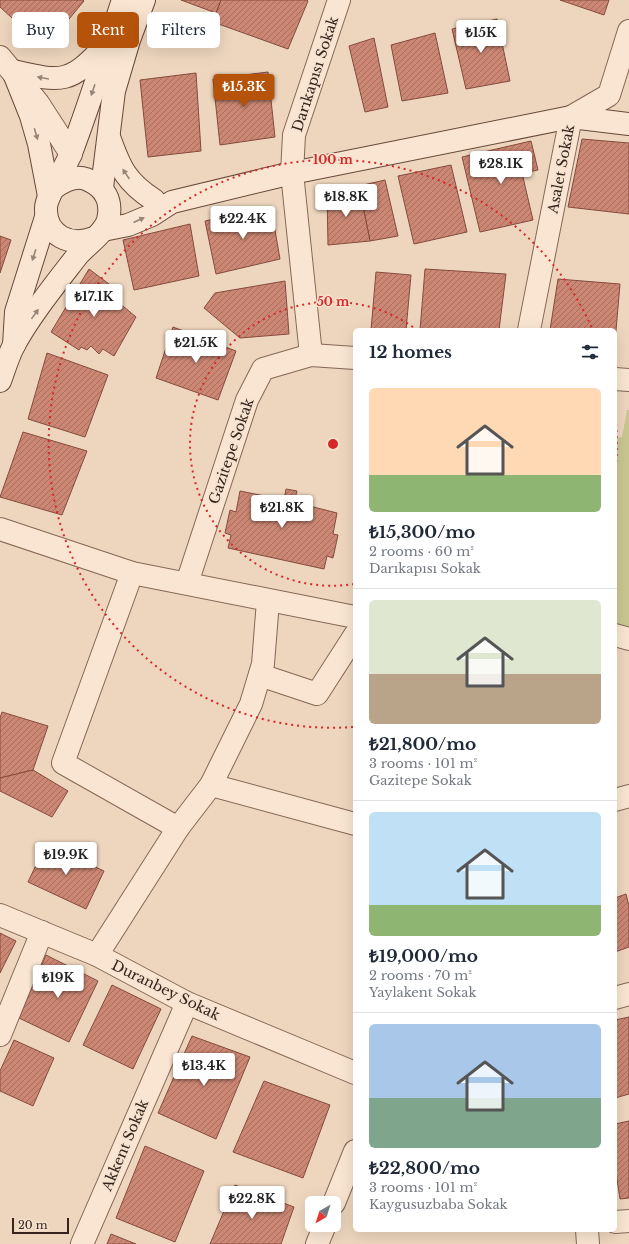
<!DOCTYPE html>
<html lang="en">
<head>
<meta charset="utf-8">
<style>
	body { margin:0; font-family:"Libre Baskerville",serif; background:#f2f2f3; color:#1f2937; height:100vh; display:flex; flex-direction:column; font-size:15px; white-space:nowrap }
	* { box-sizing:border-box; margin:0 }
	p { font-size:13px; color:#747a83 }
	.icon { flex:none; width:22px; height:22px; fill:none; stroke:currentColor; stroke-width:2; stroke-linecap:round; stroke-linejoin:round }
	.map { position:relative; flex:1; overflow:hidden }
	.sheet { position:absolute; left:353px; top:328px; width:264px; height:904px; display:flex; flex-direction:column; background:#fff; border-radius:6px; box-shadow:0 4px 16px #0002 }
	.sheet>* { flex:none }
	.hud { position:absolute; left:12px; top:12px; width:281px; height:36px; display:flex; gap:8px }
	.needle { width:26px; rotate:219deg }
	.fabs { position:absolute; left:305px; top:1196px; display:grid; gap:8px }
	.fabs a { display:grid; place-items:center; width:36px; height:36px; border-radius:6px; background:#fff; box-shadow:0 4px 16px #0002; font-size:20px }
	.scale { position:absolute; left:12px; bottom:10px; width:57px; box-sizing:border-box; padding-left:4px; border:2px solid #35231c; border-top:0; font-size:11px; line-height:14px; white-space:nowrap; color:#35231c; -webkit-text-stroke:3px #f5e2ce; paint-order:stroke }
	.price { position:absolute; translate:-50% -34px; padding:0 9px; border-radius:4px; background:#fff; color:#222; font-size:13px; line-height:26px; filter:drop-shadow(0 1px 2px #0008) }
	.price::after { content:''; position:absolute; left:50%; top:24px; width:12px; height:9px; margin-left:-6px; background:inherit; clip-path:polygon(0 0,100% 0,50% 100%) }
	.price.current { background:#b45309; color:#fff }
	ul { padding:0; list-style:none }
	li { display:grid; align-content:center; gap:8px; height:212px; padding:0 16px }
	li+li { border-top:1px solid #e0e1e3 }
	li span { display:grid; place-items:center; height:124px; border-radius:6px; color:#555 }
	li>.icon { margin-inline-start:auto }
	span .icon { width:72px; height:72px; fill:#fffc; stroke-width:1 }
	li b { font-size:17px }
	h2 { display:flex; justify-content:space-between; align-items:center; height:48px; padding:0 16px; font-size:17px }
	.chip { padding:0 14px; border-radius:6px; background:#fff; box-shadow:0 4px 16px #0002; font-size:14px; line-height:36px }
	.chip.current { background:#b45309; color:#fff }
	.map>svg:first-child { display:block }
	.green { fill:#cbc792 }
	.building { fill:url(#building-hatch); stroke:#854b3d }
	.lines { fill:none; stroke-linecap:round; stroke-linejoin:round }
	.street-casing { stroke:#866757; stroke-width:24 }
	.secondary-casing { stroke:#67483a; stroke-width:24 }
	.street { stroke:#f9e5d1; stroke-width:22 }
	.secondary { stroke:#f9e5d1; stroke-width:22 }
	.oneway { fill:#978476 }
	.ring { fill:none; stroke:#d62828; stroke-width:2; stroke-dasharray:2 4 }
	.labels { text-anchor:middle; stroke-width:3; stroke-linejoin:round; paint-order:stroke }
	.street-label { font-size:14px; fill:#35231c; stroke:#f5e2ce }
	.centre { fill:#d62828; stroke:#f5e2ce; stroke-width:2 }
	.ring-label { font-size:12px; text-anchor:middle; font-weight:bold; fill:#d62828; stroke:#f5e2ce; stroke-width:3; stroke-linejoin:round; paint-order:stroke }
</style>
</head>
<body>
<div class="map">
<svg width="629" height="1244" viewBox="0 0 629 1244">
	<defs>
		<pattern id="building-hatch" width="6" height="6" patternUnits="userSpaceOnUse"><rect width="6" height="6" fill="#cc8774"/><path d="M-1 1l2-2M0 6l6-6M5 7l2-2" fill="none" stroke="#a66e5e"/></pattern>
	</defs>
	<rect width="100%" height="100%" fill="#eed6be"/>
	<polygon class="green" points="627,410 629,410 629,631 615,627 615,438 622,437"/>
	<g class="building">
		<polygon points="0,0 83,0 84,1 45,48 0,7"/>
		<polygon points="181,0 221,0 216,13"/>
		<polygon points="221,0 307,0 308,1 288,49 213,22"/>
		<polygon points="560,0 609,0 604,15"/>
		<polygon points="497,19 510,81 466,89 452,29"/>
		<polygon points="435,33 448,93 402,101 391,45"/>
		<polygon points="374,38 388,107 365,112 349,46"/>
		<polygon points="268,72 275,137 220,145 213,79"/>
		<polygon points="196,73 201,151 148,157 140,80"/>
		<polygon points="582,139 629,143 629,214 568,207"/>
		<polygon points="531,141 538,170 522,173 533,220 480,232 462,157"/>
		<polygon points="451,165 467,232 414,244 398,176"/>
		<polygon points="385,180 398,236 370,241 359,186"/>
		<polygon points="359,186 370,241 328,245 327,194"/>
		<polygon points="271,207 280,259 216,274 205,221"/>
		<polygon points="190,224 199,276 134,290 123,240"/>
		<polygon points="0,236 11,240 0,273"/>
		<polygon points="89,269 113,287 110,292 118,297 117,301 136,317 114,356 103,349 99,354 91,346 87,350 81,347 79,350 51,332"/>
		<polygon points="425,269 506,274 499,330 420,330"/>
		<polygon points="376,272 411,275 406,330 371,330"/>
		<polygon points="558,279 620,284 615,342 615,330 550,330"/>
		<polygon points="285,281 289,334 240,338 204,308 215,293"/>
		<polygon points="173,327 236,351 218,400 156,378"/>
		<polygon points="47,353 108,375 85,437 28,419"/>
		<polygon points="23,432 87,451 62,515 0,497"/>
		<polygon points="286,489 297,491 294,502 337,513 333,534 338,535 333,558 327,556 324,569 228,548 231,535 225,533 230,510 236,512 240,491 284,500"/>
		<polygon points="2,712 48,726 33,770 0,778 0,718"/>
		<polygon points="33,770 68,791 52,817 0,791 0,778"/>
		<polygon points="46,844 104,871 86,909 28,882"/>
		<polygon points="626,894 629,906 629,947 615,952 615,898"/>
		<polygon points="0,933 16,941 0,973"/>
		<polygon points="46,955 98,981 69,1042 19,1018"/>
		<polygon points="112,985 161,1009 133,1069 83,1045"/>
		<polygon points="629,1017 629,1094 615,1098 615,1020"/>
		<polygon points="192,1036 250,1057 216,1139 158,1113"/>
		<polygon points="14,1040 54,1058 33,1106 0,1091 0,1071"/>
		<polygon points="264,1081 330,1105 303,1178 233,1152"/>
		<polygon points="629,1121 629,1198 620,1199 615,1166 615,1124"/>
		<polygon points="145,1146 204,1171 175,1242 116,1218"/>
		<polygon points="235,1185 294,1207 281,1244 210,1244"/>
		<polygon points="111,1234 136,1244 107,1244"/>
	</g>
	<g class="lines">
		<g class="street-casing">
			<g id="street">
				<polyline points="0,57 38,103 71,154"/>
				<polyline points="529,330 571,117 609,95 629,31"/>
				<polyline points="311,355 292,173 294,135 339,0"/>
				<polyline points="615,379 629,380"/>
				<polyline points="0,529 132,573 355,617"/>
				<polyline points="132,573 63,763 178,828"/>
				<polyline points="187,583 247,400 263,369 311,355 355,358"/>
				<polyline points="615,635 629,639"/>
				<polyline points="260,675 317,694 355,635"/>
				<polyline points="211,785 355,824"/>
				<polyline points="615,800 629,796"/>
				<polyline points="0,915 97,955 187,1003 355,1073"/>
				<polyline points="97,955 178,828 211,785 251,704 263,664 268,601"/>
				<polyline points="615,998 629,994"/>
				<polyline points="0,1035 42,932"/>
				<polyline points="334,1203 355,1151"/>
				<polyline points="615,1222 629,1221"/>
				<polyline points="587,1230 588,1244"/>
				<polyline points="82,1244 187,1003"/>
				<polyline points="317,1244 325,1225"/>
			</g>
		</g>
		<g class="secondary-casing">
			<g id="secondary">
				<polyline points="13,71 31,116 39,144 49,196"/>
				<path d="M13 71C64 83 70 83 106 45"/>
				<path d="M109 137C120 168 126 182 154 200"/>
				<polyline points="102,188 114,91 129,40 144,0"/>
				<polyline points="103,230 128,225 152,215 172,202 292,173 571,117 629,124"/>
				<path d="M94 238C71 247 45 236 46 208 46 196 66 167 71 153 90 103 106 51 123 0"/>
				<polyline points="14,345 16,312 46,217"/>
				<path d="M0 381C4 370 8 357 13 347 28 318 57 282 77 256 86 245 104 234 108 220 113 200 104 186 86 179 75 175 64 181 55 187"/>
			</g>
		</g>
		<use href="#street" class="street"/>
		<use href="#secondary" class="secondary"/>
	</g>
	<defs><path id="oneway-solid" d="M-6-.8H1V-3.2L6.5 0L1 3.2V.8H-6Z"/></defs>
	<g class="oneway">
		<use href="#oneway-solid" transform="translate(43 78) rotate(-170)"/>
		<use href="#oneway-solid" transform="translate(93 90) rotate(109)"/>
		<use href="#oneway-solid" transform="translate(36 134) rotate(74)"/>
		<use href="#oneway-solid" transform="translate(126 174) rotate(-124)"/>
		<use href="#oneway-solid" transform="translate(139 220) rotate(-24)"/>
		<use href="#oneway-solid" transform="translate(34 255) rotate(108)"/>
		<use href="#oneway-solid" transform="translate(35 314) rotate(-54)"/>
	</g>
	<g class="ring">
		<path d="M354 584A142 142 0 1 1 417 330"/>
		<path d="M353 727A284 284 0 1 1 592 328M615 412A284 284 0 0 1 615 476"/>
	</g>
	<g class="labels">
		<g class="street-label">
			<text transform="translate(315 74) rotate(-72)" y="5">Darıkapısı Sokak</text>
			<text transform="translate(561 169) rotate(-79)" y="5">Asalet Sokak</text>
			<text transform="translate(231 451) rotate(-71)" y="5">Gazitepe Sokak</text>
			<text transform="translate(166 990) rotate(26)" y="5">Duranbey Sokak</text>
			<text transform="translate(125 1145) rotate(-67)" y="5">Akkent Sokak</text>
		</g>
	</g>
	<circle cx="333" cy="444" r="6" class="centre"/>
	<g class="ring-label">
		<text x="333" y="164">100 m</text>
		<text x="333" y="306">50 m</text>
	</g>
</svg>
<div class="fabs">
<a><svg class="needle" viewBox="-14 -14 28 28"><path d="M0-13l5 13h-10z" fill="#e53935"/><path d="M0 13l5-13h-10z" fill="#747a83"/></svg></a>
</div>
<div class="scale">20 m</div>
<b class="price" style="left:481px;top:54px">₺15K</b>
<b class="price current" style="left:244px;top:108px">₺15.3K</b>
<b class="price" style="left:501px;top:185px">₺28.1K</b>
<b class="price" style="left:346px;top:218px">₺18.8K</b>
<b class="price" style="left:243px;top:240px">₺22.4K</b>
<b class="price" style="left:94px;top:318px">₺17.1K</b>
<b class="price" style="left:196px;top:364px">₺21.5K</b>
<b class="price" style="left:282px;top:529px">₺21.8K</b>
<b class="price" style="left:66px;top:876px">₺19.9K</b>
<b class="price" style="left:58px;top:999px">₺19K</b>
<b class="price" style="left:204px;top:1087px">₺13.4K</b>
<b class="price" style="left:252px;top:1220px">₺22.8K</b>
<div class="hud">
<a class="chip">Buy</a>
<a class="chip current">Rent</a>
<a class="chip">Filters</a>
</div>
<section class="sheet">
<h2>12 homes<svg class="icon" aria-label="filters" viewBox="0 0 24 24"><path d="M4 7h16M4 17h16"/><circle cx="9" cy="7" r="2"/><circle cx="15" cy="17" r="2"/></svg></h2>
<ul>
<li><span style="background:linear-gradient(#ffd9b3 70%,#8fb573 0)"><svg class="icon" aria-label="home" viewBox="0 0 24 24"><path d="M3 11l9-7 9 7M6 9v11h12V9"/></svg></span><div><b>₺15,300/mo</b><p>2 rooms · 60 m²</p><p>Darıkapısı Sokak</p></div></li>
<li><span style="background:linear-gradient(#dfe7d0 60%,#b9a48a 0)"><svg class="icon" aria-label="home" viewBox="0 0 24 24"><path d="M3 11l9-7 9 7M6 9v11h12V9"/></svg></span><div><b>₺21,800/mo</b><p>3 rooms · 101 m²</p><p>Gazitepe Sokak</p></div></li>
<li><span style="background:linear-gradient(#bfe0f5 75%,#8fb573 0)"><svg class="icon" aria-label="home" viewBox="0 0 24 24"><path d="M3 11l9-7 9 7M6 9v11h12V9"/></svg></span><div><b>₺19,000/mo</b><p>2 rooms · 70 m²</p><p>Yaylakent Sokak</p></div></li>
<li><span style="background:linear-gradient(#a9c7e8 60%,#7fa58c 0)"><svg class="icon" aria-label="home" viewBox="0 0 24 24"><path d="M3 11l9-7 9 7M6 9v11h12V9"/></svg></span><div><b>₺22,800/mo</b><p>3 rooms · 101 m²</p><p>Kaygusuzbaba Sokak</p></div></li>
</ul>
</section>
</div>
</body>
</html>
